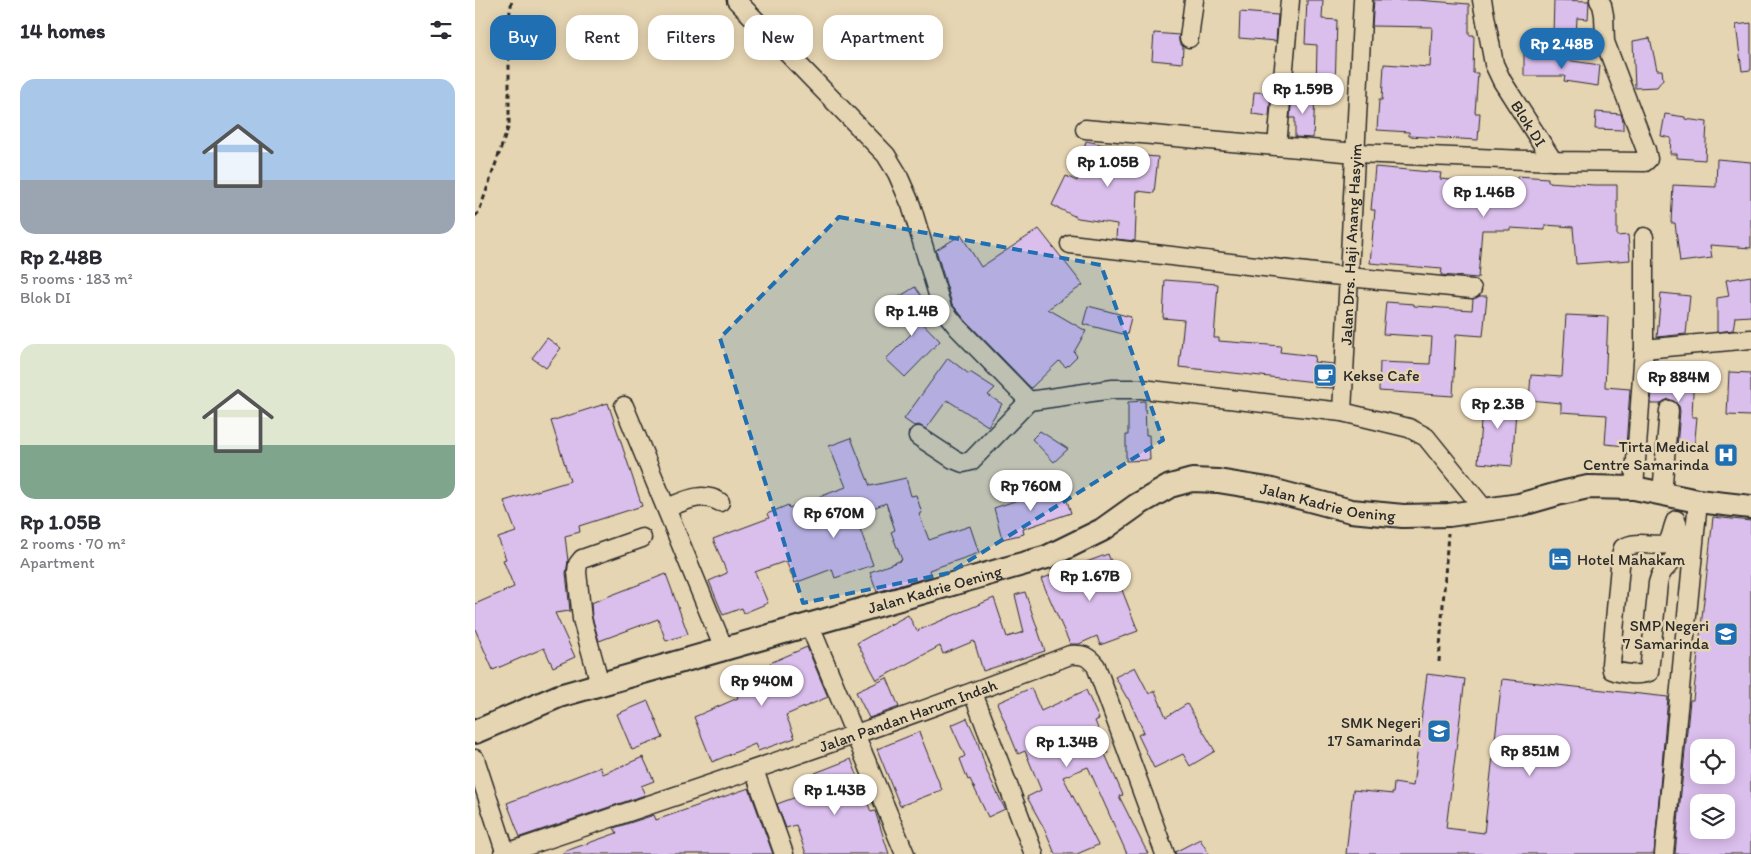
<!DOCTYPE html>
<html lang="en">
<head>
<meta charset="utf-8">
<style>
	body { margin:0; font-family:Itim,sans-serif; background:#f2f2f3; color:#2b2b33; height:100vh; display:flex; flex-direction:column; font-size:19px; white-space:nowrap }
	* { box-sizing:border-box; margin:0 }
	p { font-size:16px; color:#7c7c81 }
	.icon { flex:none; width:28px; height:28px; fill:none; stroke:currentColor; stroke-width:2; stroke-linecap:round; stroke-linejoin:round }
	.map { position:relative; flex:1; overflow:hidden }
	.side { display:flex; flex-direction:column; background:#fff; width:475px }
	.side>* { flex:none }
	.guide { position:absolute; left:15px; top:15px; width:475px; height:45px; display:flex; gap:10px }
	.tools { position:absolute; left:1215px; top:739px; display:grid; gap:10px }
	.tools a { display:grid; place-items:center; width:45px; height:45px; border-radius:10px; background:#fff; box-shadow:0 2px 12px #0003; font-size:25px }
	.price { position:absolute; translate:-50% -42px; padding:0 11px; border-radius:18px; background:#fff; color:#222; font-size:16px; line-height:32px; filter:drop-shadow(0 1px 2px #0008) }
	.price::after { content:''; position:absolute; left:50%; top:30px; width:15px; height:11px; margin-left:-8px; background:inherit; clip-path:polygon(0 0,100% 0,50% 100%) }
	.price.current { background:#1f6fb2; color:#fff }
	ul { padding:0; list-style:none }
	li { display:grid; align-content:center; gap:10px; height:265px; padding:0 20px }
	li span { display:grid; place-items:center; height:155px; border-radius:15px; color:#555 }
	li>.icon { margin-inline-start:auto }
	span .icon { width:90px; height:90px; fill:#fffc; stroke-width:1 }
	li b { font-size:21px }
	h2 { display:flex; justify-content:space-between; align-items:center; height:60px; padding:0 20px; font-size:21px }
	.chip { padding:0 18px; border-radius:15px; background:#fff; box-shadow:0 2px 12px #0003; font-size:18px; line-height:45px }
	.chip.current { background:#1f6fb2; color:#fff }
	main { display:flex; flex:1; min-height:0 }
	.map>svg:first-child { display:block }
	.building { fill:#dabeec; stroke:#2b2b2b; fill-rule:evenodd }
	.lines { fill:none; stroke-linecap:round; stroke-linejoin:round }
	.minor-casing { stroke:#2b2b2b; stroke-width:21 }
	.major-casing { stroke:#2b2b2b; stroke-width:26 }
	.path { stroke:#2b2b2b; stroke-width:3; stroke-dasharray:5 4; stroke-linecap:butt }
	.minor { stroke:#e6d5b2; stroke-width:18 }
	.major { stroke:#e6d5b2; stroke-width:22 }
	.marked { fill:#1f6fb2; fill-opacity:0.2; stroke:#1f6fb2; stroke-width:4; stroke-dasharray:10 6; stroke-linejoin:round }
	.labels { text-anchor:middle; stroke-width:5; stroke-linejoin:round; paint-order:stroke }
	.street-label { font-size:16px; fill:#2b2b2b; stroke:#e6d5b2 }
	.poi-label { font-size:16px; fill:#2b2b2b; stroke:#e6d5b2; text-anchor:end }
</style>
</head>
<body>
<main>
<section class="side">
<h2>14 homes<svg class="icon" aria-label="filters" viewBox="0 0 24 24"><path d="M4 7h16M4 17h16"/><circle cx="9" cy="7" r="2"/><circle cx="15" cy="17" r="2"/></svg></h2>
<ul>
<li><span style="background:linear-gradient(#a9c7e8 65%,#9aa5b1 0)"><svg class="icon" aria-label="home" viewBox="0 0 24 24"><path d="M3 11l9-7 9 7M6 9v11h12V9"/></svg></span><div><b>Rp 2.48B</b><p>5 rooms · 183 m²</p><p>Blok DI</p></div></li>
<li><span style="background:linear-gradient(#dfe7d0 65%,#7fa58c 0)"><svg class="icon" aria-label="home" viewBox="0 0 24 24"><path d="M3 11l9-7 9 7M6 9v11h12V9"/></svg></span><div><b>Rp 1.05B</b><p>2 rooms · 70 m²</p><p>Apartment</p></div></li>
</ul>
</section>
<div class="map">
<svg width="1276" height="854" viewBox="0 0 1276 854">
	<rect width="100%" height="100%" fill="#e6d5b2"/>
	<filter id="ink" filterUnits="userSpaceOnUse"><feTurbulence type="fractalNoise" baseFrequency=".02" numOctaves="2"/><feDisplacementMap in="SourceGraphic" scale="10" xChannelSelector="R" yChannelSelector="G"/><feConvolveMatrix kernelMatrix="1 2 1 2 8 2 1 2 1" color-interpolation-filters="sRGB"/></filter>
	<g filter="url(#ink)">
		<g class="building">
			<polygon points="832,0 848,0 847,19 862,20 860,89 841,88 842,45 830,44"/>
			<polygon points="899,0 942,0 994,4 994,35 999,35 998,73 1003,73 1000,113 1005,113 1003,140 934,136 934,132 902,130 904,100 907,100 909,64 955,67 957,27 897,26"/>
			<polygon points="1079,0 1114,1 1113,19 1102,18 1101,36 1078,34"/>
			<polygon points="765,12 803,15 801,41 764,38"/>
			<polygon points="1276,23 1276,70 1267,71 1261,25"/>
			<polygon points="679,33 704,35 704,42 708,47 707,63 677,60"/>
			<polygon points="1175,38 1182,70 1187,70 1188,79 1182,87 1160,88 1158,41"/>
			<polygon points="1049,54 1125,65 1123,86 1089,81 1090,76 1049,76"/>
			<polygon points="779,92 796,93 794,116 777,114"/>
			<polygon points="821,94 840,95 838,138 820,137 820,118 815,118 817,95"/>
			<polygon points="1121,112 1146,114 1148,121 1148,130 1120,129"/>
			<polygon points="1190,114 1210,117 1210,119 1232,122 1230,160 1202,158 1202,154 1195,154 1196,138 1186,136"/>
			<polygon points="611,141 645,148 644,154 683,157 679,193 662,191 660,241 641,239 642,224 603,218 577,205 591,176 602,181"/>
			<polygon points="1242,159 1276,162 1276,248 1235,245 1237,258 1205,262 1200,223 1196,223 1198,185 1241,187"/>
			<polygon points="900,167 966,173 965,179 998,182 1042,183 1042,176 1073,178 1073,182 1119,185 1142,185 1142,236 1153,235 1155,260 1101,264 1098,227 1070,225 1070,230 1035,228 1035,230 1007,230 1003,278 966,275 967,269 895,263 900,210 896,210"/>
			<polygon points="564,229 608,285 573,309 611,331 599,352 602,356 591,367 584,361 556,388 491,321 477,304 461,250 486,235 506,267"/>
			<polygon points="1276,276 1276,316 1260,317 1258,330 1242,332 1242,298 1254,296 1251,280"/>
			<polygon points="690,280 743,284 739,338 744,338 744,341 806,346 805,352 840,356 839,362 859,364 857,388 840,387 840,382 704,367 709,320 688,318"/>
			<polygon points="440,287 448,299 433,308 465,341 430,377 411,359 439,331 419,300"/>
			<polygon points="1186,293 1215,296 1211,334 1182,337"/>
			<polygon points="1005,296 1012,296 1008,336 981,334 978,396 904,391 905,362 955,364 957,337 908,334 911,302 939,304 939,306 997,310 998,299"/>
			<polygon points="613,306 656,317 652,335 608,324"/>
			<polygon points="1091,315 1133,317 1130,387 1155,389 1151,446 1130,444 1132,415 1086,412 1086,403 1054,400 1056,375 1087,377"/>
			<polygon points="72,338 86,348 71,368 57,358"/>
			<polygon points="473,358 494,374 495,372 520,388 513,395 527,404 513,426 472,400 451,429 444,425 439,426 429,419"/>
			<polygon points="1208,368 1219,369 1217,417 1222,417 1219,449 1202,447 1205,411 1204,406 1200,402 1194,399 1189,401 1185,404 1176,404 1177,391 1179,391 1180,374 1207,376"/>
			<polygon points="1254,372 1276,373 1276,416 1252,415"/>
			<polygon points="1008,394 1042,396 1037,466 1003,463"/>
			<polygon points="670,401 671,435 674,435 675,460 651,461 651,435 653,435 653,402"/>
			<polygon points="133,403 167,506 104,526 105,532 90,536 93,561 91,573 95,611 80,613 100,657 78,667 69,648 18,670 0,629 0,604 39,587 28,560 31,559 23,538 41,532 29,501 95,481 76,421"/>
			<polygon points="565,431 593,449 579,462 557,439"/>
			<polygon points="376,438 395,486 431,478 436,496 441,495 447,513 444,514 454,540 495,526 504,553 454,570 457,576 402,592 395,572 427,560 416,532 420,530 411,503 380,515 398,565 360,578 357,569 320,583 311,561 280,572 293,603 269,613 267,608 248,615 234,581 252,573 238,539 294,518 292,514 313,505 314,508 371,487 354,446"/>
			<polygon points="587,485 596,513 548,529 549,534 527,539 519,508"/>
			<path d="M1238 517 1276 521V854H1200L1215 700H1218ZM1224 748H1251V775H1224ZM1224 802H1251V830H1224Z"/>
			<polygon points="633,554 663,631 625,645 622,636 604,644 595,644 566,579"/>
			<polygon points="191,574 213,634 191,641 183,619 124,641 117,617 116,603"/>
			<polygon points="550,592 570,651 508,671 499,641 468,654 465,646 402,680 382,643 433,615 442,631 519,598 532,637 549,632 540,595"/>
			<polygon points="332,647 353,697 311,715 320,738 283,751 280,744 237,762 219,717 263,698 257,683 297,668 295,663"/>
			<polygon points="660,667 674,694 680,691 691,717 712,704 740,751 715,766 708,754 679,768 663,735 669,732 653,698 652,698 640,677"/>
			<polygon points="952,674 990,679 971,828 1009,833 1027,679 1193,697 1179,854 871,854 878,790 918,794 919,783 938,786"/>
			<polygon points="412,678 424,707 394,718 381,692"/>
			<polygon points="556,688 566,711 611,690 624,719 620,721 633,753 630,754 648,795 644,796 673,854 652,854 613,767 588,777 623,845 602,854 580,854 571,832 552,797 566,790 550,751 543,754 522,703"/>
			<polygon points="173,701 188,738 157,750 142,714"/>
			<polygon points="492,718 502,740 512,772 530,809 513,817 495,779 493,780 485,759 490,756 476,725"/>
			<polygon points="444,732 467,790 425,806 402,749"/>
			<polygon points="168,757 179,781 166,786 170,795 45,837 32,803 125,767 128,774"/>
			<polygon points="376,759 396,812 400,811 414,854 331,854 321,825 311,828 302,804 346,788 340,773"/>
			<polygon points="274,788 298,854 88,854 88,852 142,833 139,828 179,815 181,820"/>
			<polygon points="725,839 734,854 700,854 700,852"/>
		</g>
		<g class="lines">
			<g class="minor-casing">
				<g id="minor">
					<polyline points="261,0 411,155 422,173 436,205 467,308 483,328 554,401 638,389 667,389 867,412 934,428 951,437 1010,510"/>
					<path id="s1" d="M1007 0 1019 64 1027 81 1078 161"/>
					<polyline points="714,38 719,0"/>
					<polyline points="610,129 881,153 1078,161 1170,162 1173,159 1171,150 1130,42 1129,15 1127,5 1124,0"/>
					<polyline points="802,146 815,0"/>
					<polyline points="595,244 874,277 997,289"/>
					<polyline points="1169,349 1276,339"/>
					<polyline points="149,406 249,649"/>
					<path id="s2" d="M867 412 888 0"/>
					<polyline points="443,436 478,459 488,463 496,461 554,401"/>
					<polyline points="1159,488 1169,349 1169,237"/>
					<polyline points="1187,494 1194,410"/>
					<path d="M192 508C210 501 226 491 245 502"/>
					<path d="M1201 520C1205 527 1204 548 1200 556 1194 568 1187 566 1183 583L1174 672C1164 676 1147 674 1137 670L1136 664 1146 555 1148 548C1163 540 1176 547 1192 544 1197 537 1197 528 1201 520Z"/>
					<polyline points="334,624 430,854"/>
					<polyline points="125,684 107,619 102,572 103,564 107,559 167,538"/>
					<polyline points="498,693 559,854"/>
					<polyline points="0,759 31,854"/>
					<polyline points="279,770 309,854"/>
					<path id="s3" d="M28 854C218 790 408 728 595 655 608 654 613 656 621 666L690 854"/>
					<polyline points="1189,854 1223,501"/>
				</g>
			</g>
			<g class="major-casing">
				<g id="major">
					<path id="s4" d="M0 732 84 696 572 557 627 530 662 505 695 486 717 480 743 481 793 489 876 511 928 516 974 515 1044 505 1086 493 1113 487 1159 488 1223 501 1276 507"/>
				</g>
			</g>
			<g class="path">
				<polyline points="0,216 4,212 34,125 34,17 37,0"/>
				<polyline points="964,662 973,533"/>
			</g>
			<use href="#minor" class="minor"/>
			<use href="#major" class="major"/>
		</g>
	</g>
	<path class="marked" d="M364 217 626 265 688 440 474 573 328 603 245 338Z"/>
	<defs>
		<g id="cafe-square" transform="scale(1.25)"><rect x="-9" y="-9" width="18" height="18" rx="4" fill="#1f6fb2" stroke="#e6d5b2"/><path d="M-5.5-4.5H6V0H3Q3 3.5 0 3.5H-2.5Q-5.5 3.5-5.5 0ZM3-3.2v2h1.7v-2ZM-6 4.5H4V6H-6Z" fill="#fff"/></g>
		<g id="hospital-square" transform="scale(1.25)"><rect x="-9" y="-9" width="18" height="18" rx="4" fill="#1f6fb2" stroke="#e6d5b2"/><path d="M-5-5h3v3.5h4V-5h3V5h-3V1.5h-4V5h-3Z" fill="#fff"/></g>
		<g id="hotel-square" transform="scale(1.25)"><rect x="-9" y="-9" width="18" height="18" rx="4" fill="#1f6fb2" stroke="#e6d5b2"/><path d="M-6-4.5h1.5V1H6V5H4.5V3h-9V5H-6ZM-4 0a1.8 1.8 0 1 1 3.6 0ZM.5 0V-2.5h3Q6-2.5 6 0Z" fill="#fff"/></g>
		<g id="school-square" transform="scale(1.25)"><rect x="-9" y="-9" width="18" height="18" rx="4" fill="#1f6fb2" stroke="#e6d5b2"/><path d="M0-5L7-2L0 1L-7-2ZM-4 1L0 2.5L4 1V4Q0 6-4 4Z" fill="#fff"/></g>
	</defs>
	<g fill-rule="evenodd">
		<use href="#cafe-square" x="850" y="375"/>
		<use href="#hospital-square" x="1251" y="455"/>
		<use href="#hotel-square" x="1085" y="559"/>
		<use href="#school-square" x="1251" y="634"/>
		<use href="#school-square" x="964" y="731"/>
	</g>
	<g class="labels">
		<g class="street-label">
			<text dy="6" stroke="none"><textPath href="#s1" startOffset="134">Blok DI</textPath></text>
			<text dy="6" stroke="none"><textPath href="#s2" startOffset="168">Jalan Drs. Haji Anang Hasyim</textPath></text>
			<text dy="6" stroke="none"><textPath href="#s4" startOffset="902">Jalan Kadrie Oening</textPath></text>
			<text dy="6" stroke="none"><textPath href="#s4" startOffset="482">Jalan Kadrie Oening</textPath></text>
			<text dy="6" stroke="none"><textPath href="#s3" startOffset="428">Jalan Pandan Harum Indah</textPath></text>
		</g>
		<g class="poi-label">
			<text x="868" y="381" text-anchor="start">Kekse Cafe</text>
			<text x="1234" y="452">Tirta Medical<tspan x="1234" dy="18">Centre Samarinda</tspan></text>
			<text x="1102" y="565" text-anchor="start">Hotel Mahakam</text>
			<text x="1234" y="631">SMP Negeri<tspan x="1234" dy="18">7 Samarinda</tspan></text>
			<text x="946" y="728">SMK Negeri<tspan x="946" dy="18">17 Samarinda</tspan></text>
		</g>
	</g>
</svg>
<div class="tools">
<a><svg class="icon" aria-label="locate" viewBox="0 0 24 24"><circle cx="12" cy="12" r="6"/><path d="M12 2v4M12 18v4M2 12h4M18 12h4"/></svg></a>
<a><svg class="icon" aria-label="layers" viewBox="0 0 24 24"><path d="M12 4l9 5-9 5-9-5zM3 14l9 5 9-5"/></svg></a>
</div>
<b class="price current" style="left:1087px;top:70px">Rp 2.48B</b>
<b class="price" style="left:828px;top:115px">Rp 1.59B</b>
<b class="price" style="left:633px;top:188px">Rp 1.05B</b>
<b class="price" style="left:1009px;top:218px">Rp 1.46B</b>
<b class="price" style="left:437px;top:337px">Rp 1.4B</b>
<b class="price" style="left:1204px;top:403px">Rp 884M</b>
<b class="price" style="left:1023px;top:430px">Rp 2.3B</b>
<b class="price" style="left:556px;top:512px">Rp 760M</b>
<b class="price" style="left:359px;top:539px">Rp 670M</b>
<b class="price" style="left:615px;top:602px">Rp 1.67B</b>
<b class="price" style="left:287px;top:707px">Rp 940M</b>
<b class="price" style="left:592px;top:768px">Rp 1.34B</b>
<b class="price" style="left:1055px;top:777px">Rp 851M</b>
<b class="price" style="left:360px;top:816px">Rp 1.43B</b>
<div class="guide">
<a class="chip current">Buy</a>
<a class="chip">Rent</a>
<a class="chip">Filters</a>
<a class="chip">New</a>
<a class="chip">Apartment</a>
</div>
</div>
</main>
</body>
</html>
